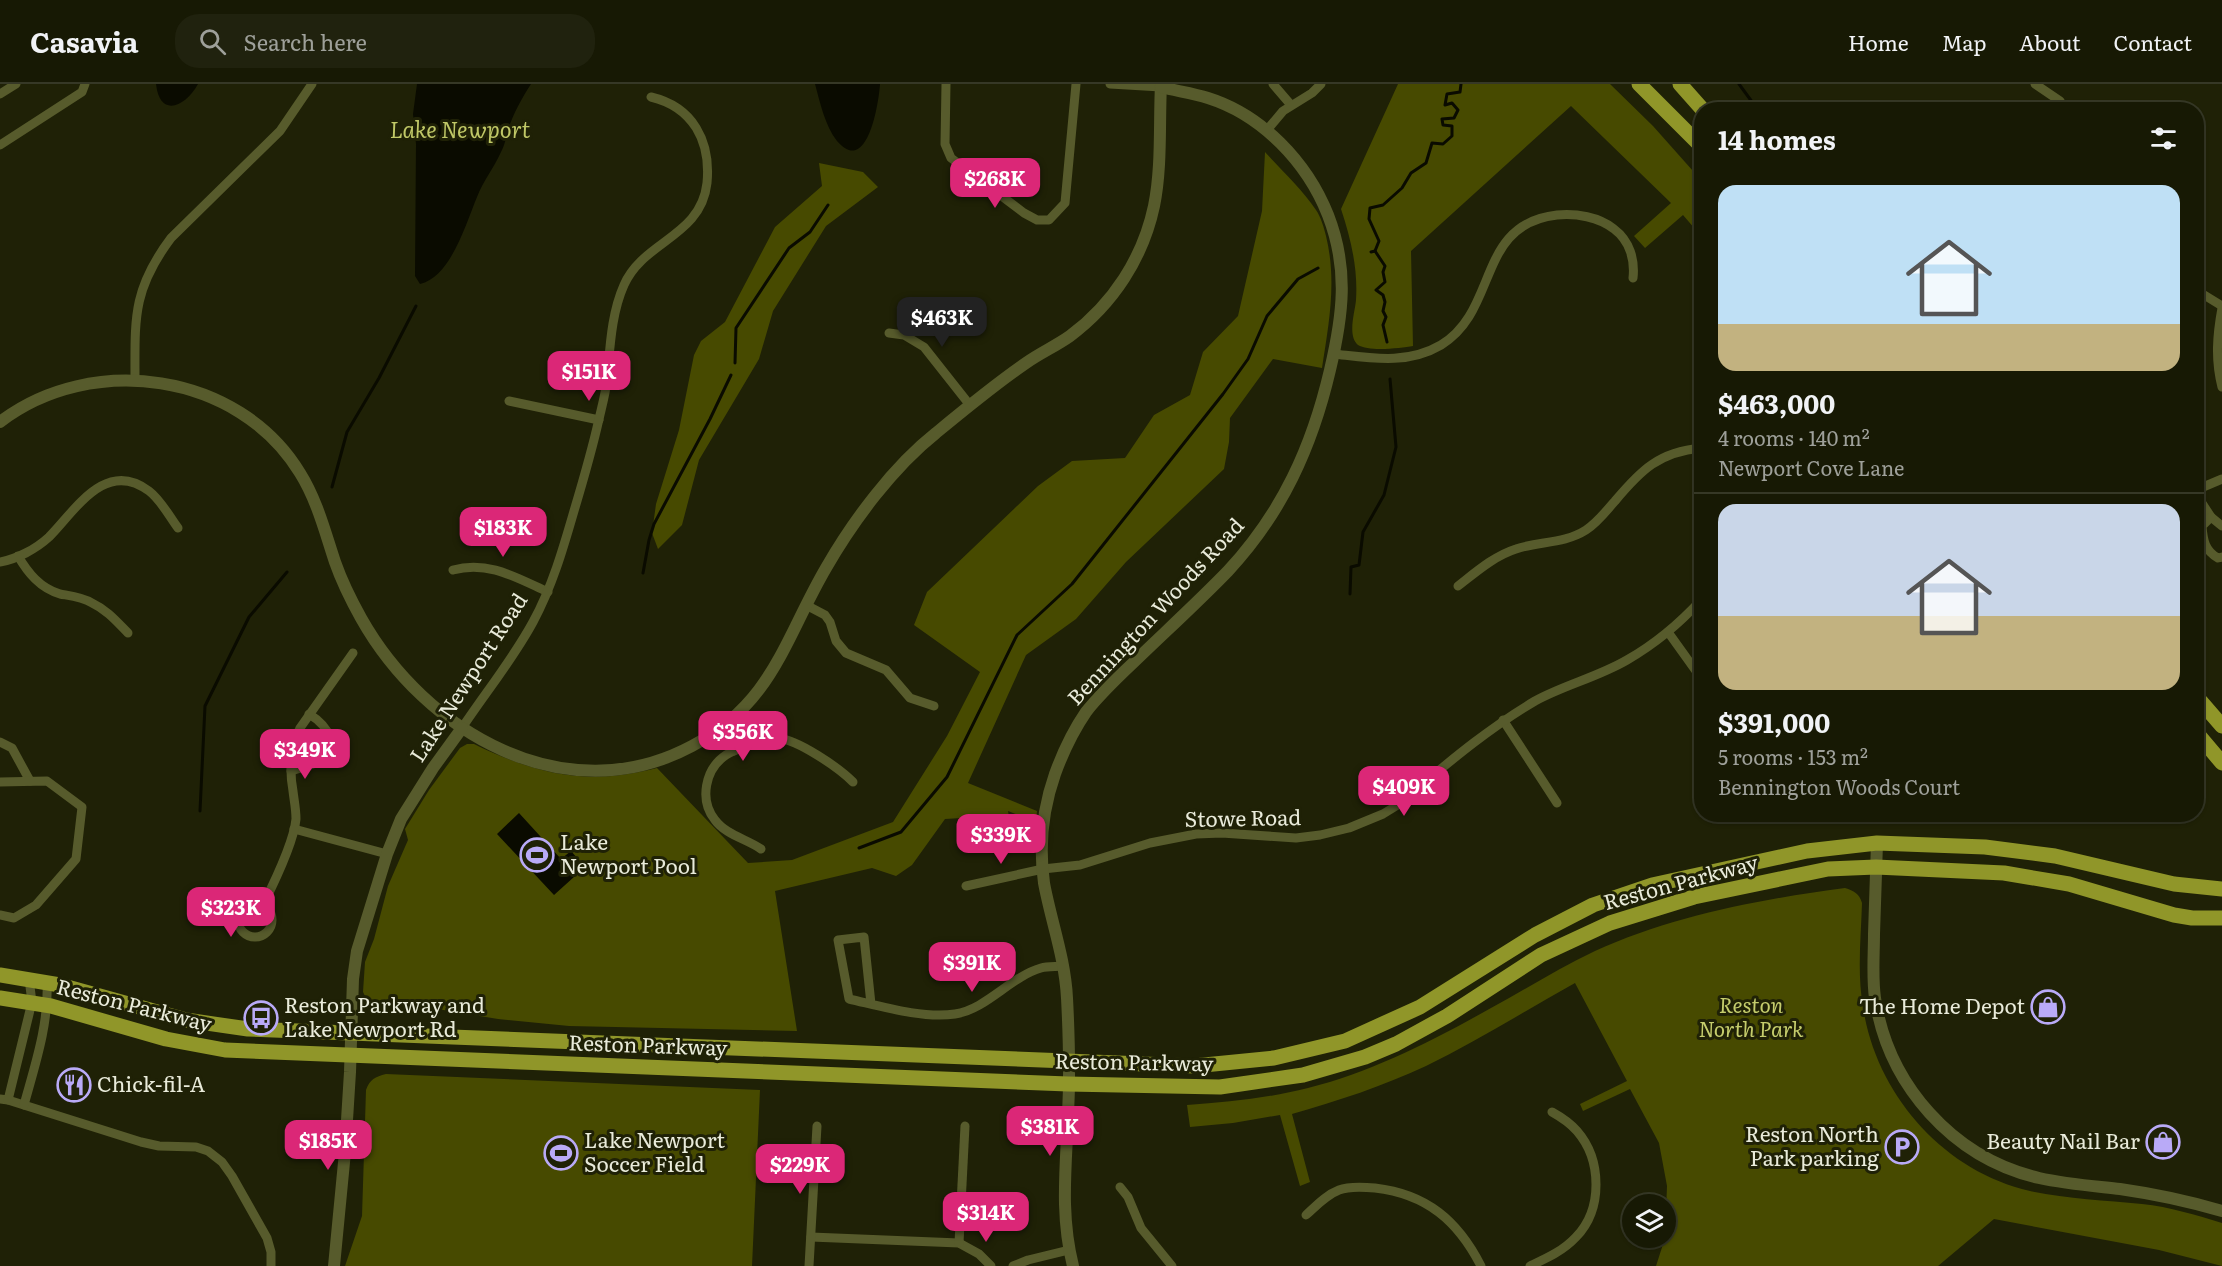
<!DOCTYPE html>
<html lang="en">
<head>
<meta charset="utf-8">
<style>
	body { margin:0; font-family:Literata,serif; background:#20220e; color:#f1f3f6; height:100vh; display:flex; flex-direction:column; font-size:22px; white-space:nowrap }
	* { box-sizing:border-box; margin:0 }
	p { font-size:20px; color:#9ea09a }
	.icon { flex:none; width:33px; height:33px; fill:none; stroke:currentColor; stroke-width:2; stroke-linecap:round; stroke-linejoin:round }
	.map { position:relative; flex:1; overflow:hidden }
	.panel { position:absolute; left:1694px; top:18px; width:510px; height:720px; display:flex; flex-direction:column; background:#171904; border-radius:24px; box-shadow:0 2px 4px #0004,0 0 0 2px #363826 }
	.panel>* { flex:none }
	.tools { position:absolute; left:1622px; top:1110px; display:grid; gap:12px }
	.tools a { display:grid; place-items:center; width:54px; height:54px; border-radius:50%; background:#171904; box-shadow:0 2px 4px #0004,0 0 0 2px #363826; font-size:30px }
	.price { position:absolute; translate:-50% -51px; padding:0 14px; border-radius:12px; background:#db2777; color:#fff; font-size:20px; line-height:39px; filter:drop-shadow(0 2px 3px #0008) }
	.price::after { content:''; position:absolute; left:50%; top:36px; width:18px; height:14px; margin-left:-9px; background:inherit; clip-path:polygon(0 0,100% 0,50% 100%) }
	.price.selected { background:#222; color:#fff }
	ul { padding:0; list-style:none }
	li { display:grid; align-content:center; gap:12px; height:318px; padding:0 24px }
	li+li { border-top:2px solid #363826 }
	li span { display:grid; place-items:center; height:186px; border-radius:18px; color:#555 }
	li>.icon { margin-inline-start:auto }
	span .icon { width:108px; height:108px; fill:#fffc; stroke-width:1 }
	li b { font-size:26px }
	h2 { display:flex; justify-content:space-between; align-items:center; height:72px; padding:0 24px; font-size:26px }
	header { display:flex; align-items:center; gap:36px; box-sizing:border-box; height:84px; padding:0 30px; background:#171904; border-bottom:2px solid #363826 }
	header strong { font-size:28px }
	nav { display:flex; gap:33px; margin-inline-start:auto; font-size:21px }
	.search { width:420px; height:54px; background:#20220e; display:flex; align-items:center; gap:15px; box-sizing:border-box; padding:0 21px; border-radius:24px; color:#9ea09a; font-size:22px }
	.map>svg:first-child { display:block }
	.green { fill:#474a00 }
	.water { fill:#0a0b00 }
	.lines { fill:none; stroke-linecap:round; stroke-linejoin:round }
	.stream { stroke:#0a0b00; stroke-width:3 }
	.minor { stroke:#575b2c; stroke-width:9 }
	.tertiary { stroke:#575b2c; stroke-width:12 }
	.primary { stroke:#909629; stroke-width:15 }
	.labels { text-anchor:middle; stroke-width:6; stroke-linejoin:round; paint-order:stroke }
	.street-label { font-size:21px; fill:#e9ebda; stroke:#1f2106 }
	.poi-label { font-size:21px; fill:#e9ebda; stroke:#1f2106; text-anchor:start }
	.park-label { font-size:21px; font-style:italic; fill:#c5cd6c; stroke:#1f2106 }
	.water-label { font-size:22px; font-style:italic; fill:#c0c867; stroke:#1f2106 }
</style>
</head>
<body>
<header>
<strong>Casavia</strong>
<div class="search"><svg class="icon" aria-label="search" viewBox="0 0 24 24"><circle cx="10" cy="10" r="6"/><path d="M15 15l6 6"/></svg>Search here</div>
<nav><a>Home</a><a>Map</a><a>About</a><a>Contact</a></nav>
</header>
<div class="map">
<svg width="2222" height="1182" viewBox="0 0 2222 1182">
	<rect width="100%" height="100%" fill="#1f2106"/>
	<g class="green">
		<path d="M1398 0H1610L1653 42 1701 96V152L1683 131 1645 164 1634 152 1671 119 1571 22 1411 167 1413 262C1401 264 1369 268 1358 261 1347 252 1355 228 1356 216 1358 185 1351 155 1341 125Z"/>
		<path d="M1265 68C1282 87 1302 105 1316 126 1321 133 1324 144 1326 152 1337 197 1329 239 1322 284L1273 275 1230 334 1229 358 1224 385 1126 478 1076 535 1026 571 968 699 1037 727 1036 738 1008 727 1011 745 978 733 945 735 912 781 896 792 872 784 775 807 797 947 569 942 498 935 425 923 374 920 367 916 363 908 365 878 374 855 388 802 408 756 405 745 429 706 460 664 467 660H474C537 691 589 702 657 684L748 779 792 776 893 738 947 652 980 588 914 541 927 508 1038 402 1072 377 1125 374 1154 331 1190 311 1203 268 1238 232 1262 127Z"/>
		<polygon points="819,79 863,88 878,103 826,142 773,227 759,275 699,376 682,441 658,465 652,449 656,420 679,346 694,271 701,257 725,238 775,143 822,102"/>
		<path d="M1845 804C1854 807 1859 809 1862 819 1861 853 1857 889 1863 923 1876 1010 1943 1087 2030 1107 2067 1115 2105 1116 2142 1120 2170 1123 2196 1131 2222 1139V1182L2159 1166 1994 1135 1938 1182H1656L1665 1154 1667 1102 1659 1059 1630 1005 1583 1027 1580 1020 1627 997 1575 899C1525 927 1477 957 1426 982 1383 1002 1338 1017 1292 1030L1310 1098 1300 1102 1280 1031 1233 1039 1190 1043 1187 1021C1228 1018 1269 1014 1308 1004 1372 988 1434 956 1491 924 1526 905 1559 884 1595 867 1672 832 1761 815 1845 804Z"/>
		<path d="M386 990 760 1006 752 1182H345L362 1132 366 1006C370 995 375 993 386 990Z"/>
	</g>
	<g class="water">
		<path d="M156 0H198C186 22 160 35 156 0Z"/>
		<path d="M417 0H531C522 14 513 30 508 46 506 53 505 61 501 68 494 84 483 97 477 113 466 139 451 193 420 200L415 192 416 60 413 30Z"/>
		<path d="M815 0H880C879 17 868 93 837 57 825 42 820 18 815 0Z"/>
		<polygon points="519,729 561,775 571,767 585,783 554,811 497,750"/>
	</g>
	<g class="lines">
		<g class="stream">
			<polyline points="1739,0 1758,26"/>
			<polyline points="1375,167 1385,182 1383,188 1385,198 1376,206 1383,211 1385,218 1383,227 1386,233 1383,241 1387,258"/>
			<polyline points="1371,168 1375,167 1379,157 1369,135 1370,124 1383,121 1402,104 1411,89 1426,79 1432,59 1443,60 1452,52 1452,42 1443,41 1442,35 1454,34 1458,26 1452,19 1445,21 1447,10 1460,8 1461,0"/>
			<polyline points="735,279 736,244 789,164 810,148 828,121"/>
			<polyline points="332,403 347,348 379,294 416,222"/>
			<polyline points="643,489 649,456 654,440 710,335 731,291"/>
			<polyline points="1350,510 1351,483 1359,481 1363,448 1384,411 1396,363 1390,295"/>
			<polyline points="200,727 205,622 249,533 287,488"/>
			<polyline points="859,764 901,748 947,693 1017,551 1072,500 1223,310 1248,275 1267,232 1298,195 1318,184"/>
		</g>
		<g class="minor">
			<polyline points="946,0 945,60 951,74 1024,129 1037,136 1049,136 1065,119 1076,0"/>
			<polyline points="1110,0 1161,3"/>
			<polyline points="1273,0 1291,21"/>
			<polyline points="2035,0 2060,17 2065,26"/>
			<polyline points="0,10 16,0"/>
			<polyline points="1267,46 1283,27 1312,9 1321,0"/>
			<polyline points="0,61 82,8 85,0"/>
			<polyline points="2196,206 2222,222"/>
			<path d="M2222 224C2217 251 2215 276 2222 303"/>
			<polyline points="889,249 904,251 924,263 969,320"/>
			<path d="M1334 270C1371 274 1407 281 1441 261 1499 226 1476 140 1557 131 1576 129 1599 133 1614 145 1630 157 1635 176 1633 194"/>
			<path d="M135 297C135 235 132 206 171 154L280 47 312 0"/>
			<polyline points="509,317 599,336"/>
			<polyline points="2196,406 2222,395"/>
			<polyline points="2196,410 2211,433 2222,442"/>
			<path d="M2211 433 2202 442C2203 456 2205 467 2218 474L2222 473"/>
			<path d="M18 472C28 489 40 504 60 510 71 512 82 513 92 519 107 526 117 538 128 549"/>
			<path d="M0 478C17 475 36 465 49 453 75 427 105 374 149 407 161 416 169 432 178 444"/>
			<path d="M453 486C488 476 517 494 548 508"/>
			<path d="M1458 502C1476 488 1494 472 1516 465 1539 457 1564 460 1586 446 1598 438 1606 427 1615 417 1641 386 1659 368 1701 364"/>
			<polyline points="806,521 825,531 830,538 836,557 846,569 886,586 910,614 934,622"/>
			<polyline points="1668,548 1701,594"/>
			<polyline points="1503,636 1557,719"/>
			<path d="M462 644C486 608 513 575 533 538 552 503 563 465 574 427 583 397 592 366 599 335 602 322 606 308 607 295 610 265 611 230 624 201 643 157 701 153 707 99 711 57 693 23 651 13"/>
			<polyline points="720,645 734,667"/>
			<polyline points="0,658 12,664 30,697"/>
			<path d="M291 687C300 684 330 677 333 668 335 664 332 659 331 655 327 644 319 636 309 630"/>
			<polyline points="0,698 47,697 82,723 76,775 36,821 14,834 0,831"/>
			<polyline points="294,745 387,770"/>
			<path d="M761 765C747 755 726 751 715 736 699 716 705 685 726 671 732 667 740 665 747 662 757 658 767 653 778 654 798 656 838 683 853 698"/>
			<path d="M966 802 1043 785 1080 781 1150 759 1196 750 1222 749 1296 754 1320 751 1349 744 1383 730 1396 722C1441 685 1484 647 1535 617 1564 601 1598 593 1627 576 1655 560 1679 540 1701 516"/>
			<circle cx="255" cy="836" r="17"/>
			<path d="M263 821C274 799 294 757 296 735 296 725 294 716 293 707 289 685 290 665 300 644L353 569"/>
			<path d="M871 920 864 853 838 856 849 915C880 922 923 935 955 930 987 925 1010 893 1041 884 1048 882 1057 883 1064 882"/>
			<polyline points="0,1015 8,1016 141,1058 159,1062 196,1063 208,1067 222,1078 232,1092 267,1154 271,1168 271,1182"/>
			<polyline points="8,1016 32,918 29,895"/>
			<path d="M24 1021C35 981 49 940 47 898"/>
			<polyline points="1120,1103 1128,1113 1141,1144 1172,1182"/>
			<path d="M1306 1131C1316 1122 1326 1111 1339 1106 1349 1102 1364 1103 1375 1104 1427 1110 1458 1137 1481 1182"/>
			<polyline points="811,1153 959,1159 979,1170 991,1182"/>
			<polyline points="959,1159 965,1042"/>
			<polyline points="809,1182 817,1042"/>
			<polyline points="1013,1182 1028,1176 1069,1166"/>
			<path d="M1530 1182C1547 1174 1563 1167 1576 1153 1603 1125 1602 1076 1577 1047 1570 1039 1561 1033 1552 1028"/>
		</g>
		<g class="tertiary">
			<path d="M0 338C91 268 239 288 300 389 317 416 325 448 335 478 342 498 351 516 361 534 425 648 565 730 692 662 773 619 784 556 826 484 853 437 893 383 936 349 965 325 994 301 1026 279 1040 269 1056 262 1070 252 1113 220 1143 174 1154 122 1162 83 1159 40 1161 0"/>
			<path d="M1877 759C1876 789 1875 820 1874 850 1874 871 1872 893 1875 914 1888 1001 1953 1074 2039 1094 2066 1100 2093 1102 2120 1105 2155 1110 2188 1117 2222 1127"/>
			<polyline points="334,1182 345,1068 350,988 353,895 357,867 387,770 401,735 433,684 462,644"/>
			<path d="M1073 1182C1060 1130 1066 1084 1068 1031 1070 992 1069 952 1067 914 1065 874 1051 837 1044 799 1039 763 1043 724 1055 690 1063 668 1073 647 1086 628 1100 610 1117 594 1134 578 1165 548 1198 518 1228 487 1282 429 1312 363 1330 286 1343 231 1349 185 1328 131 1307 78 1262 31 1208 14 1193 9 1176 7 1161 3"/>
		</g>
		<g class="primary">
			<polyline points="1639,0 1701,62"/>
			<polyline points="1680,0 1703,26"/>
			<polyline points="2196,612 2222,642"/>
			<polyline points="2196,648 2222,679"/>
			<polyline points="0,891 60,901 186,936 248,945 1194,982 1274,974 1345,957 1420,923 1535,851 1593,821 1652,801 1807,767 1877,759 1985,763 2055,772 2174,800 2222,805"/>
			<polyline points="0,914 51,922 166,955 225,966 1068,1000 1220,1003 1303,991 1365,973 1396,960 1447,932 1541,871 1610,839 1694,813 1828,785 1876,783 2004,789 2069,800 2174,831 2192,834 2222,834"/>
		</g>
	</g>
	<defs>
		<g id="stadium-ring" transform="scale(1.725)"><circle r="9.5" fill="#1f2106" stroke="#b9aaf7" stroke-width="1.5"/><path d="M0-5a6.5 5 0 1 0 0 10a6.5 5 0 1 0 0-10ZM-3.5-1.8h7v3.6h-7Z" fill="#b9aaf7"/></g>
		<g id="shop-ring" transform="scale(1.725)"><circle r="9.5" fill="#1f2106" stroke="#b9aaf7" stroke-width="1.5"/><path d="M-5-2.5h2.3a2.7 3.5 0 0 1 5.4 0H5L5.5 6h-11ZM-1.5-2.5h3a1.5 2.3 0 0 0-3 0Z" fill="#b9aaf7"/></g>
		<g id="bus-ring" transform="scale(1.725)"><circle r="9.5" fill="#1f2106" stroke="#b9aaf7" stroke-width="1.5"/><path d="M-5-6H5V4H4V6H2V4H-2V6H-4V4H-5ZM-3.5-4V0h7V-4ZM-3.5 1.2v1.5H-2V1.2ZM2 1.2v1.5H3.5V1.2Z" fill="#b9aaf7"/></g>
		<g id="restaurant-ring" transform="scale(1.725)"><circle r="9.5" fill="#1f2106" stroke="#b9aaf7" stroke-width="1.5"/><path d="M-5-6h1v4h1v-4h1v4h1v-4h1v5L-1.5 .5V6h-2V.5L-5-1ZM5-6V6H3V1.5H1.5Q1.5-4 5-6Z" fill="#b9aaf7"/></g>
		<g id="parking-ring" transform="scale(1.725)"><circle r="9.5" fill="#1f2106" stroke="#b9aaf7" stroke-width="1.5"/><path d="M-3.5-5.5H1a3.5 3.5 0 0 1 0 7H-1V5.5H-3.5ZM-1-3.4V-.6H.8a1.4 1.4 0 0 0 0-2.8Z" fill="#b9aaf7"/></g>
	</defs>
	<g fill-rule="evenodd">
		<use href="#stadium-ring" x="537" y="771"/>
		<use href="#shop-ring" x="2048" y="923"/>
		<use href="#bus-ring" x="261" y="934"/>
		<use href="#restaurant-ring" x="74" y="1001"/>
		<use href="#shop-ring" x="2163" y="1058"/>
		<use href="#parking-ring" x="1902" y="1063"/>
		<use href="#stadium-ring" x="561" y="1069"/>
	</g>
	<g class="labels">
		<g class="street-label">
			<text transform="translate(1156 528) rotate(-47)" y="7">Bennington Woods Road</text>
			<text transform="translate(469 594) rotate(-57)" y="7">Lake Newport Road</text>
			<text transform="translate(1243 735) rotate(-1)" y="7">Stowe Road</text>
			<text transform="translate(1681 799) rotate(-15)" y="7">Reston Parkway</text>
			<text transform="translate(134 922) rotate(14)" y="7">Reston Parkway</text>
			<text transform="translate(648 962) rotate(2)" y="7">Reston Parkway</text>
			<text transform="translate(1134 979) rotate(1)" y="7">Reston Parkway</text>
		</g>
		<g class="poi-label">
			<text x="560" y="766">Lake<tspan x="560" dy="24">Newport Pool</tspan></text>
			<text x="284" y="929">Reston Parkway and<tspan x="284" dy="24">Lake Newport Rd</tspan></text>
			<text x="2025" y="930" text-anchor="end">The Home Depot</text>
			<text x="97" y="1008">Chick-fil-A</text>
			<text x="1879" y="1058" text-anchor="end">Reston North<tspan x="1879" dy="24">Park parking</tspan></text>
			<text x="584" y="1064">Lake Newport<tspan x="584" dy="24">Soccer Field</tspan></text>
			<text x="2140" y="1065" text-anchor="end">Beauty Nail Bar</text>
		</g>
		<g class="park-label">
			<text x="1751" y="929">Reston<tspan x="1751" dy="24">North Park</tspan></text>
		</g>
		<g class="water-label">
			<text x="460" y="54">Lake Newport</text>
		</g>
	</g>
</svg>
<div class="tools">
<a><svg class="icon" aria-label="layers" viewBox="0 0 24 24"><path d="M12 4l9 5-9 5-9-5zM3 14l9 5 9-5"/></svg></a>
</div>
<b class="price" style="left:995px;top:125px">$268K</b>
<b class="price selected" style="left:942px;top:264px">$463K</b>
<b class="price" style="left:589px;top:318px">$151K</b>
<b class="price" style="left:503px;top:474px">$183K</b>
<b class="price" style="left:743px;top:678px">$356K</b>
<b class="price" style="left:305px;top:696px">$349K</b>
<b class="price" style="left:1404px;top:733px">$409K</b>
<b class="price" style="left:1001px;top:781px">$339K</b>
<b class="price" style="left:231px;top:854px">$323K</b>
<b class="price" style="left:972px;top:909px">$391K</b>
<b class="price" style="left:1050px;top:1073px">$381K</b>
<b class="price" style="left:328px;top:1087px">$185K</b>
<b class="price" style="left:800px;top:1111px">$229K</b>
<b class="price" style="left:986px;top:1159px">$314K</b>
<section class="panel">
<h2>14 homes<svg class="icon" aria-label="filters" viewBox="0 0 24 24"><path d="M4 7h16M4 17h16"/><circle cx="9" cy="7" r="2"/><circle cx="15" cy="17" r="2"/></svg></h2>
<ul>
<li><span style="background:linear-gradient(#bfe0f5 75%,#c2b280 0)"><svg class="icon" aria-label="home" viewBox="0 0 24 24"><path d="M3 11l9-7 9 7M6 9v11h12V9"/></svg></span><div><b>$463,000</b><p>4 rooms · 140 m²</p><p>Newport Cove Lane</p></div></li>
<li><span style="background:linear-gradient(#c9d6e8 60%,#c2b280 0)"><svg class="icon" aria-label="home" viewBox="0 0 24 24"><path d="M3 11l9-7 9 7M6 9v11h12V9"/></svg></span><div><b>$391,000</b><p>5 rooms · 153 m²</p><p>Bennington Woods Court</p></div></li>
</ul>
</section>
</div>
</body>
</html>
